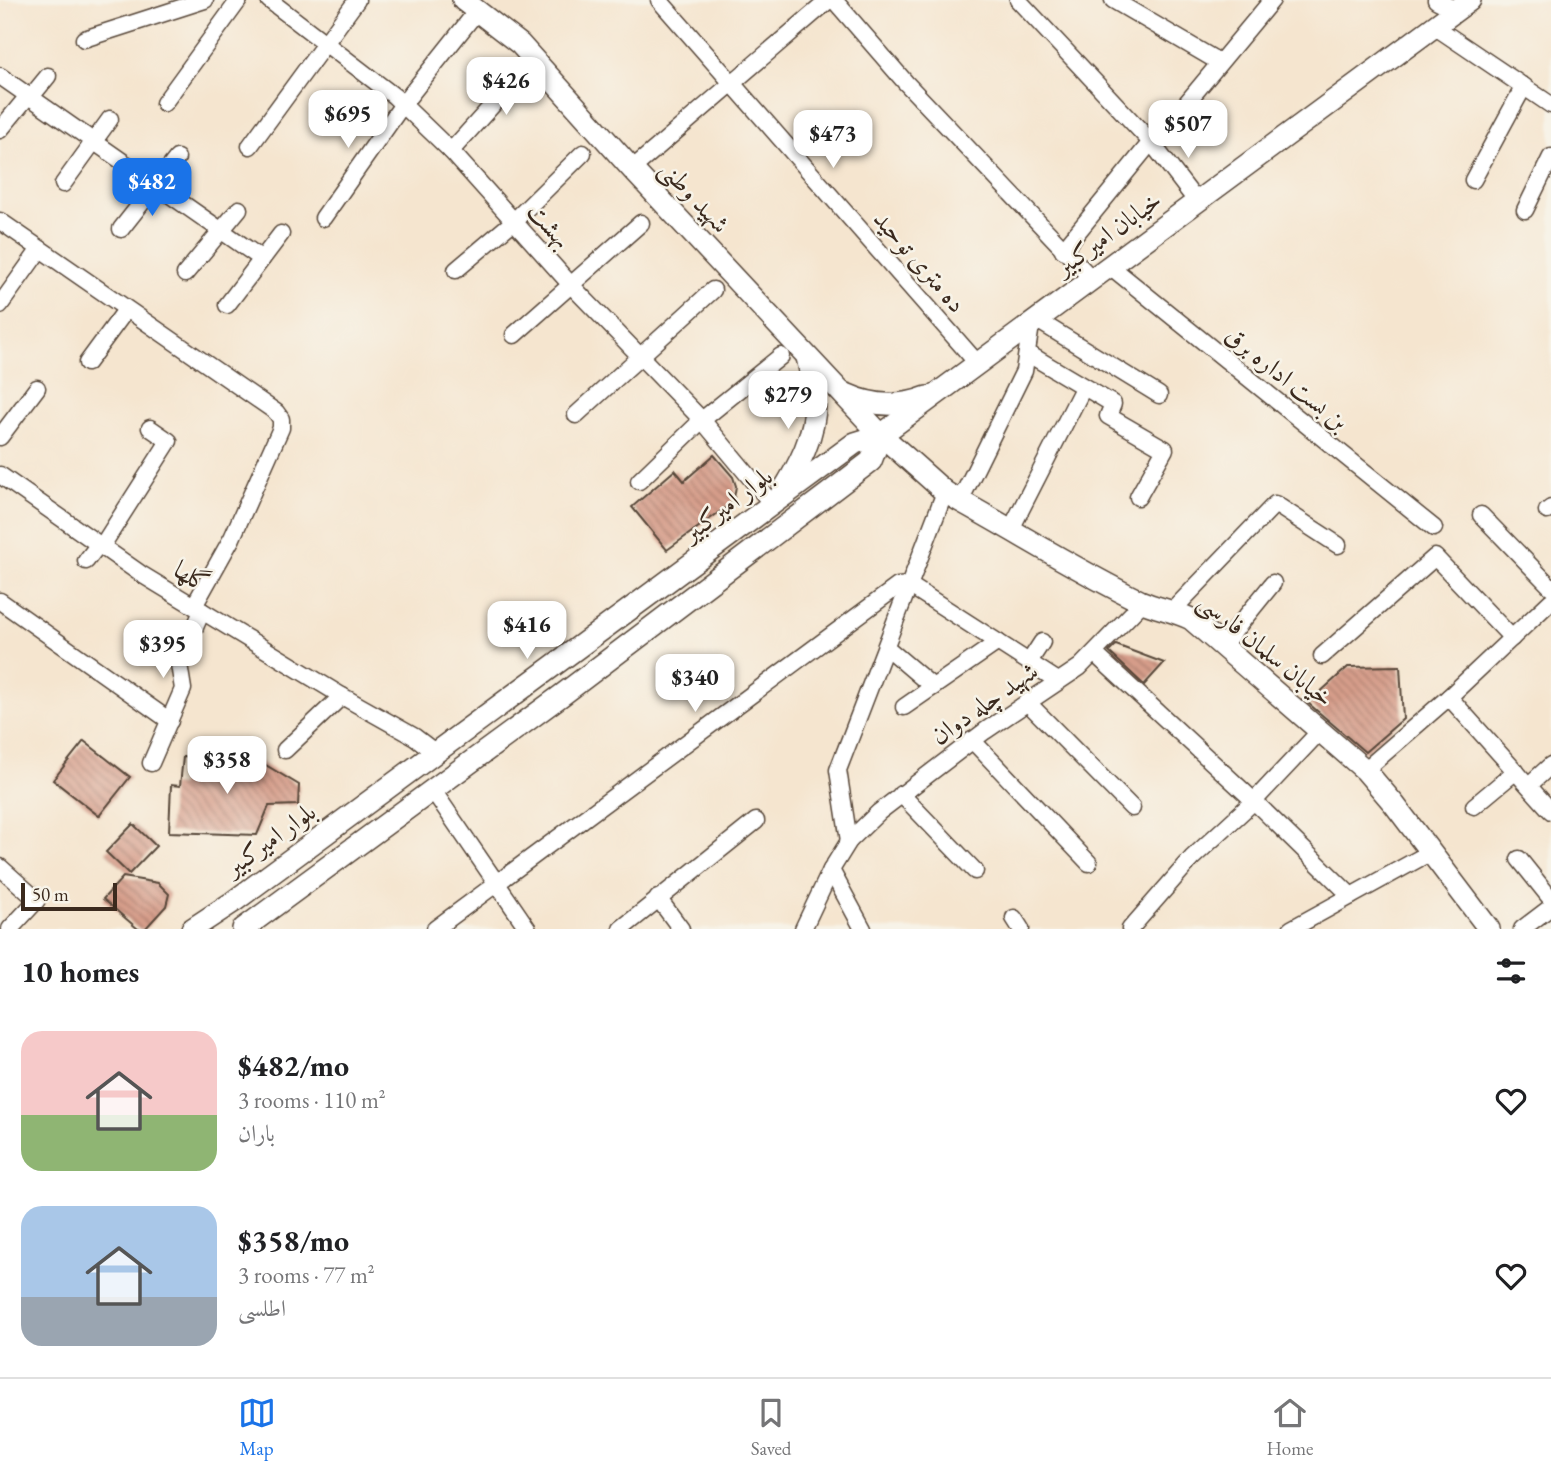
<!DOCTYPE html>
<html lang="en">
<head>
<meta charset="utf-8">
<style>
	body { margin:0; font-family:"EB Garamond",Amiri,serif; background:#f2f2f2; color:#202124; height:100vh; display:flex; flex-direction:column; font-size:26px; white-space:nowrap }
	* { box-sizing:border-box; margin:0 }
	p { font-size:23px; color:#757577 }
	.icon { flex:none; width:38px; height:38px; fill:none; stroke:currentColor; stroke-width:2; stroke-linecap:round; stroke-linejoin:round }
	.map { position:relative; height:929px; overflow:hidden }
	.drawer { display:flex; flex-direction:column; background:#fff; flex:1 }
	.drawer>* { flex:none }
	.scale { position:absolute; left:21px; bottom:18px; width:96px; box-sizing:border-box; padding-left:7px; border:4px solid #3b2a1e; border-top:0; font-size:19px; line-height:24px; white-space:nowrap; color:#3b2a1e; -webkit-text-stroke:5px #f7f3e8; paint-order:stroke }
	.price { position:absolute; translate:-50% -60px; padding:0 16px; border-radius:14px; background:#fff; color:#222; font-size:23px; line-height:46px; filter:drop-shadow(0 2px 4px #0008) }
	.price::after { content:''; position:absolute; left:50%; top:42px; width:21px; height:16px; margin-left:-10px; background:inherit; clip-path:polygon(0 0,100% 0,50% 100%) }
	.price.on { background:#1a73e8; color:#fff }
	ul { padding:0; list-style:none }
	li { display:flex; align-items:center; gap:21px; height:175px; padding:0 21px }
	li span { display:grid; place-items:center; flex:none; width:196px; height:140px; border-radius:21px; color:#555 }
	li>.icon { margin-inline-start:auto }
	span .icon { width:84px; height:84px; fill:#fffc; stroke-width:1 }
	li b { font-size:30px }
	h2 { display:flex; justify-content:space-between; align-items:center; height:84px; padding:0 21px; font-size:30px }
	.menu { display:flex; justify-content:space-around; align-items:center; height:98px; border-top:2px solid #e0e0e0; background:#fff; font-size:19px; color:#757577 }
	.menu a { display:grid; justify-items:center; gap:4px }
	.menu .on { color:#1a73e8 }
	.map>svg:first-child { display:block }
	.building { fill:url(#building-back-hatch) }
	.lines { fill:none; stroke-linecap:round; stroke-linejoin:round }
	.minor-casing { stroke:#574639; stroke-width:19 }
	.major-casing { stroke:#574639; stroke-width:24 }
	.minor { stroke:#fff; stroke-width:16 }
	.major { stroke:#fff; stroke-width:21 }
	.labels { text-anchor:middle; stroke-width:5; stroke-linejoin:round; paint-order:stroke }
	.street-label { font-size:26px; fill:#3b2a1e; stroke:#f7f3e8 }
</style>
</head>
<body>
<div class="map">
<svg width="1551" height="929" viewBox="0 0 1551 929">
	<defs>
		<pattern id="building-back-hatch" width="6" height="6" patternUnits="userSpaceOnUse" patternTransform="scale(1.75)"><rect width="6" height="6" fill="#d69d8a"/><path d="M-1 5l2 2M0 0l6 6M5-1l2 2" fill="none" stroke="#af8070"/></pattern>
	</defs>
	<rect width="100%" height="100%" fill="#f7f3e8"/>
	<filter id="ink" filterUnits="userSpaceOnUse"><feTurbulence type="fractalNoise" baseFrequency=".0143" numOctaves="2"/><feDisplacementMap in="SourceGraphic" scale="14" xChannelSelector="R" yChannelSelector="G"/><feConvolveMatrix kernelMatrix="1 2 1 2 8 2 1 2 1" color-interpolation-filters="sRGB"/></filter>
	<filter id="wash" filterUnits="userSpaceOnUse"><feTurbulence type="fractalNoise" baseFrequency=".00686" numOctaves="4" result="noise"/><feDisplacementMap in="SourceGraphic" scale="28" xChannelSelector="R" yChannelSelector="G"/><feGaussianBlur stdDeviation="1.57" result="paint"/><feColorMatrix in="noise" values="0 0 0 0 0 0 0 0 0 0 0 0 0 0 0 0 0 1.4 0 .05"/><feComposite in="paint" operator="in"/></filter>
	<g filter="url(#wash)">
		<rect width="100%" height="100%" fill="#f5e5cf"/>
		<g id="blocks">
			<g class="building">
				<polygon points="714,455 733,477 736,486 734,498 729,505 667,550 632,507 675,470 684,481"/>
				<polygon points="1116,645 1164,663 1144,685 1109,652"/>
				<polygon points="1400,666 1403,719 1365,752 1308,703 1348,667"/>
				<polygon points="84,741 130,777 99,816 53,780"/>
				<polygon points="183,757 223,761 223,759 259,761 299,785 298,805 269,806 257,835 169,832 171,785 180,786"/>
				<polygon points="133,824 156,846 129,874 106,852"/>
				<polygon points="123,877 158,883 169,894 166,906 145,929 138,929 103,899"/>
			</g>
		</g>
	</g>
	<g filter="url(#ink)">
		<use href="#blocks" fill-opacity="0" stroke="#574639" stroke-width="2"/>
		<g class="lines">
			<g class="minor-casing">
				<g id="minor">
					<polyline points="269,0 394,96 451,151 571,285 702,420 773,505"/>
					<polyline points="659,0 978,364"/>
					<polyline points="834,0 906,83 1092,279"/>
					<polyline points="1018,0 1151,142 1197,202"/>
					<polyline points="1113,0 1219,62"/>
					<polyline points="1436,0 1456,10"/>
					<polyline points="1434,26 1551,105"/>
					<polyline points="84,39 205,0"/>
					<polyline points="0,76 262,259"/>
					<polyline points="30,98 48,76"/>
					<polyline points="164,103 239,0"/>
					<polyline points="0,130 28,96"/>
					<polyline points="250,146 357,0"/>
					<polyline points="451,151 534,59"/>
					<polyline points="632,169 829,0"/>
					<polyline points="1473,180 1524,86"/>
					<polyline points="63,184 110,119"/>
					<polyline points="1525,210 1551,157"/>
					<polyline points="323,218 403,104 477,11"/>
					<polyline points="0,221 276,412 281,419 281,428 232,538 194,606"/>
					<polyline points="121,229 177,158"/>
					<polyline points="1063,250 1151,142 1169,124 1272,0"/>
					<polyline points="1110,266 1434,528"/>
					<polyline points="456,270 514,221 583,153"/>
					<polyline points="185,274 239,209"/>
					<polyline points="0,305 40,249"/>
					<polyline points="227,305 281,234"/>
					<polyline points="1037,320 1159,395"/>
					<polyline points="514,335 641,223"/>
					<polyline points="1027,353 1113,404 1108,416 1165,449 1138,497"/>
					<polyline points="87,363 126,310"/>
					<polyline points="576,415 713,290"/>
					<polyline points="0,437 37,388"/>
					<polyline points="0,475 141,574 342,696 415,737 436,753"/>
					<polyline points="639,481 702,420 781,356"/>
					<polyline points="960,501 1024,371 1031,325"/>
					<polyline points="1547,511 1551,508"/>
					<polyline points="1481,515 1551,587"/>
					<polyline points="1011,529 1083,388"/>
					<polyline points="102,546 169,441 150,428"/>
					<polyline points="86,561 99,544"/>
					<polyline points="0,601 170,721"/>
					<polyline points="1173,610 1275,504 1338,545"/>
					<polyline points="1222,646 1273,583"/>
					<polyline points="886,647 933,687"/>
					<polyline points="1095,654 1254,801 1351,896"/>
					<polyline points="1322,656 1435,557 1512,638"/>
					<polyline points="1029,662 1042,642"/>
					<polyline points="1449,697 1551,811"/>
					<polyline points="1027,702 1132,808"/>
					<polyline points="904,707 998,642"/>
					<polyline points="972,740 1089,863"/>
					<polyline points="285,750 342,696"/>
					<polyline points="151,763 183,689 179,664 202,611"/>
					<polyline points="1365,770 1449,697 1551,601"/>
					<polyline points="1529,785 1551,765"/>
					<polyline points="432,789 528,929"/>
					<polyline points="901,794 975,871"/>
					<polyline points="1474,806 1516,771"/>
					<polyline points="849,841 838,770 945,492"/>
					<polyline points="1519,859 1551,899"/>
					<polyline points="0,867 37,900 10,929"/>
					<polyline points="831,870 863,929"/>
					<polyline points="658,898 681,929"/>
					<polyline points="1014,918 1021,929"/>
					<polyline points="435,929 898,586 909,585 1058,681"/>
					<polyline points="621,929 756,821"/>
					<polyline points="803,929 831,870 849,841 879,812 985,731 1080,667 1143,602"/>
					<polyline points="1130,929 1192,858 1254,801 1321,730"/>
					<polyline points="1291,929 1431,852"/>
					<polyline points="1522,929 1551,907"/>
				</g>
			</g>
			<g class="major-casing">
				<g id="major">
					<path d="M463 0 520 44 632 169 881 435 945 492 960 501C1020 534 1078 571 1140 601 1156 608 1174 611 1191 619L1365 770 1394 804 1489 929"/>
					<path d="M846 394C872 406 899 408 927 397"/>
					<path d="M781 494C798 467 816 435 815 401 814 387 810 371 807 357"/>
					<polyline points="192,929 233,902 855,443 881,435 1470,0"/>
					<polyline points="243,929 562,695 829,493 871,461 881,435"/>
				</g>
			</g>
			<use href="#minor" class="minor"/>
			<use href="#major" class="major"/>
		</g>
	</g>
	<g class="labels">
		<g class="street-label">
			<text transform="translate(695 196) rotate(47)" y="9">شهید وطنی</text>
			<text transform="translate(550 225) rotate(48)" y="9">بهشت</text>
			<text transform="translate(1108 233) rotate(-36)" y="9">خیابان امیرکبیر</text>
			<text transform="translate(920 261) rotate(49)" y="9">ده متری توحید</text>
			<text transform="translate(1287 378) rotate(39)" y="9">بن بست اداره برق</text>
			<text transform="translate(727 504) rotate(-37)" y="9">بلوار امیرکبیر</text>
			<text transform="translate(192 576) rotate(31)" y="9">گلها</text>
			<text transform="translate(1266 649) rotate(39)" y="9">خیابان سلمان فارسی</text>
			<text transform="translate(984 703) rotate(-35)" y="9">شهید چله دوان</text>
			<text transform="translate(270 839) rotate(-36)" y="9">بلوار امیرکبیر</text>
		</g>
	</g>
</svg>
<div class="scale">50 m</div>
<b class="price" style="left:506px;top:117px">$426</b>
<b class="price" style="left:348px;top:150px">$695</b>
<b class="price" style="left:1188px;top:160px">$507</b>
<b class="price" style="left:833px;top:170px">$473</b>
<b class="price on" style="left:152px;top:218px">$482</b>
<b class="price" style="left:788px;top:431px">$279</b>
<b class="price" style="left:527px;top:661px">$416</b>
<b class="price" style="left:163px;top:680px">$395</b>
<b class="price" style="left:695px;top:714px">$340</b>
<b class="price" style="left:227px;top:796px">$358</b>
</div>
<section class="drawer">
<h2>10 homes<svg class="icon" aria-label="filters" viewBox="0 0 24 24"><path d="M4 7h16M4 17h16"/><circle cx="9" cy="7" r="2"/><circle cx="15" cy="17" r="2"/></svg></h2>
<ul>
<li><span style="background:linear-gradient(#f6c9c9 60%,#8fb573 0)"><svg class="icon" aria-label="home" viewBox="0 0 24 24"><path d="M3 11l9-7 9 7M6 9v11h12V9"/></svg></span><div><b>$482/mo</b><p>3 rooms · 110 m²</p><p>باران</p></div><svg class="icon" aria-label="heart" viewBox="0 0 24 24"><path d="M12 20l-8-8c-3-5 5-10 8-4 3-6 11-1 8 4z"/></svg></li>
<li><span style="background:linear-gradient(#a9c7e8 65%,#9aa5b1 0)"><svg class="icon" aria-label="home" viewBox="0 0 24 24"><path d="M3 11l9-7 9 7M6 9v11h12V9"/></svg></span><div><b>$358/mo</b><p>3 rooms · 77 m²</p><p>اطلسی</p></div><svg class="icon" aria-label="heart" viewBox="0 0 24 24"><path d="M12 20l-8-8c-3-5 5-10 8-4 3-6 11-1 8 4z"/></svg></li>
</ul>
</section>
<nav class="menu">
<a class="on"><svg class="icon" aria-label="map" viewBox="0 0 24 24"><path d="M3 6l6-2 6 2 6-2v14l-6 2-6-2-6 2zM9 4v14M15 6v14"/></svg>Map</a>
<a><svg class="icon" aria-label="saved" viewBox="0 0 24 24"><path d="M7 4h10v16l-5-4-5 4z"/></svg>Saved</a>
<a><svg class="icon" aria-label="home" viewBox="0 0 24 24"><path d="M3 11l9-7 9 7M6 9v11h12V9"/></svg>Home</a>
</nav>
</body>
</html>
